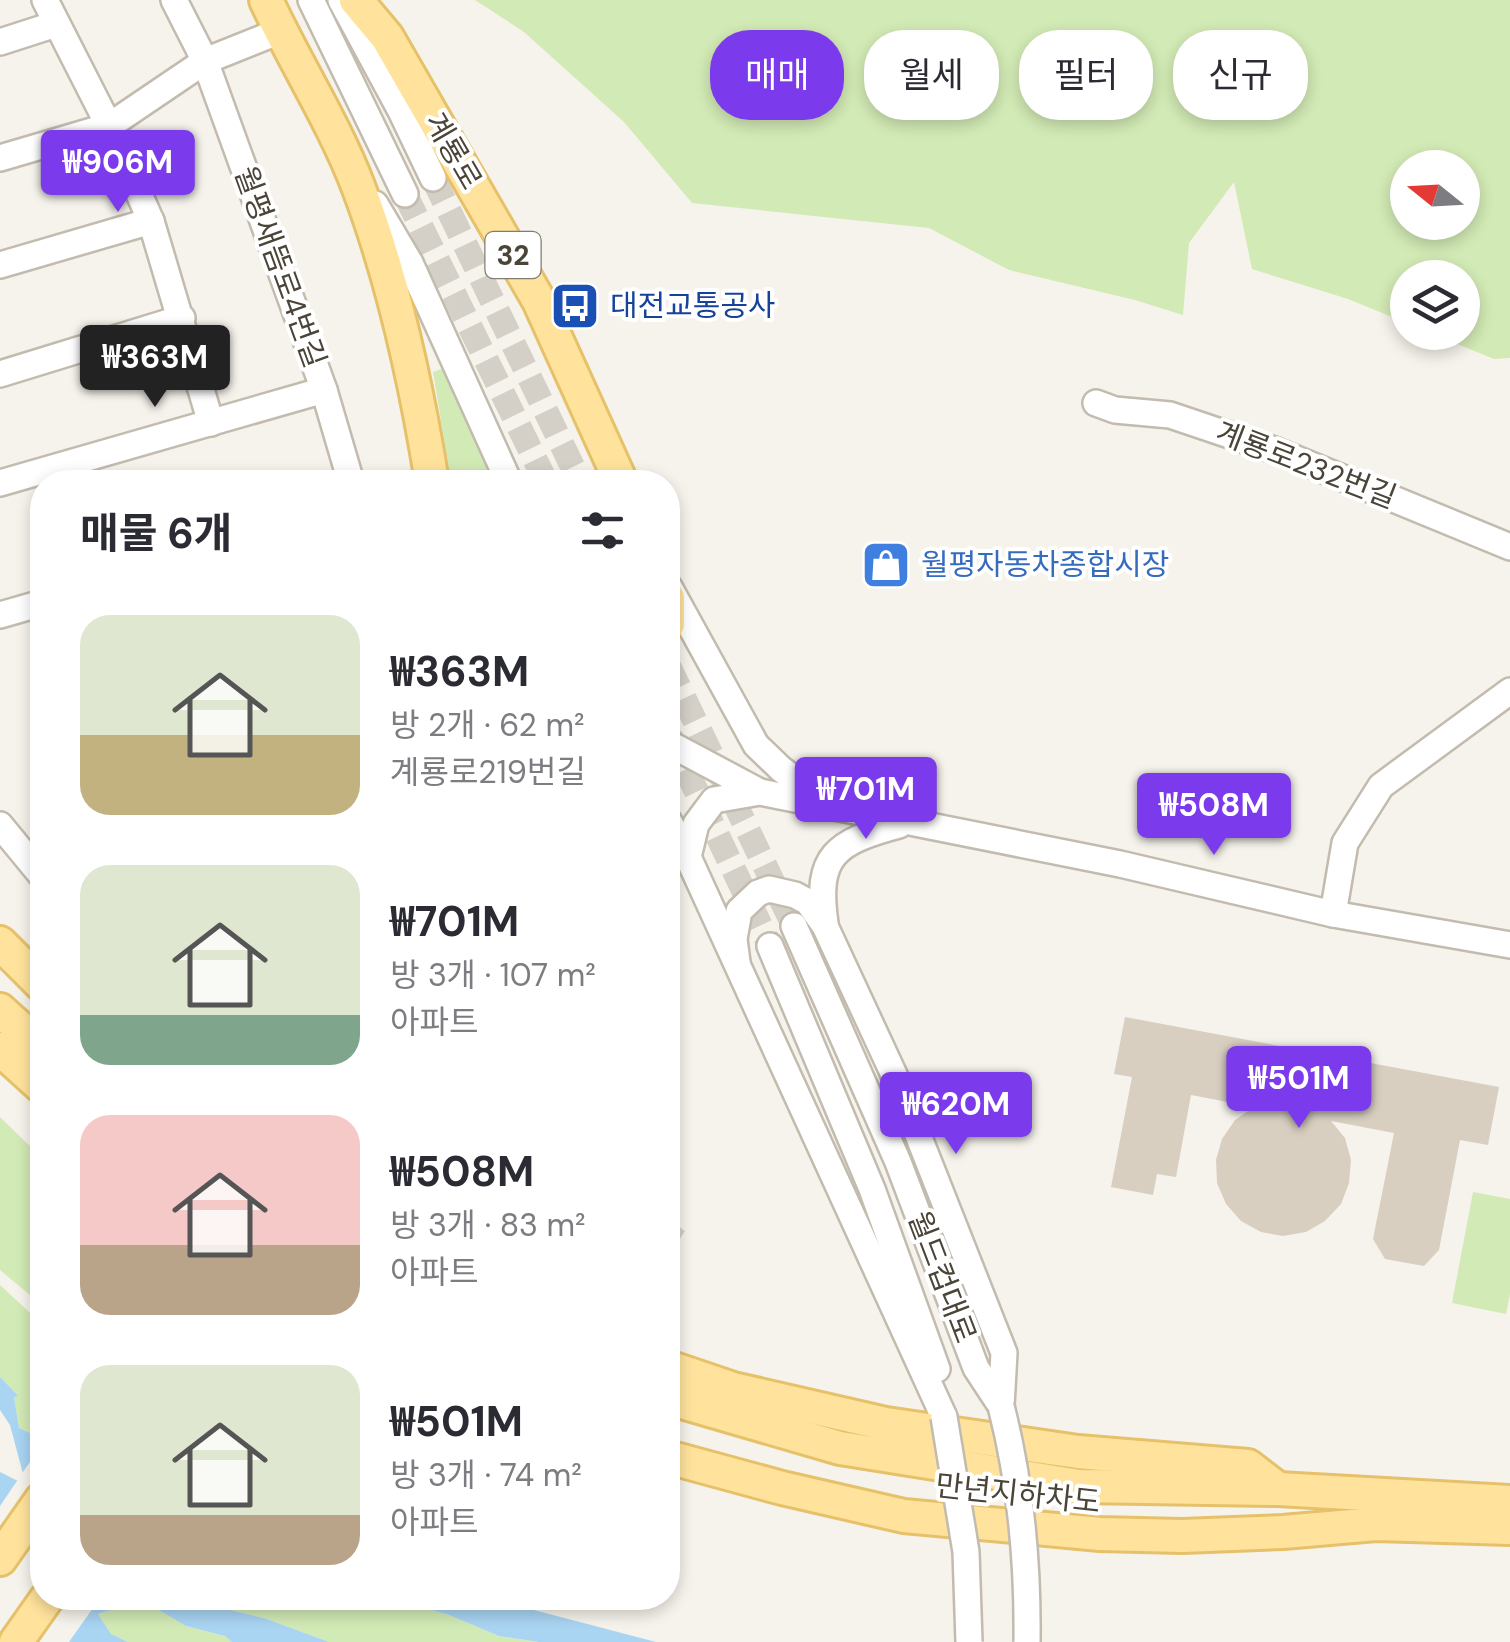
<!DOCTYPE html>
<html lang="ko">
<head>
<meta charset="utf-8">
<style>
	body { margin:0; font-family:"DM Sans","Noto Sans KR",sans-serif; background:#f2f2f3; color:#2b2b33; height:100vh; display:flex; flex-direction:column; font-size:38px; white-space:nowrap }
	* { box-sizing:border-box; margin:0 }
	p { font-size:32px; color:#7c7c81 }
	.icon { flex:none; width:55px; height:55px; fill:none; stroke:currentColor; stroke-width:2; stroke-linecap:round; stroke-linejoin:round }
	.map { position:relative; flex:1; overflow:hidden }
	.sheet { position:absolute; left:30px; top:470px; width:650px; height:1140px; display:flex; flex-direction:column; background:#fff; border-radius:40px; box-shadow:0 5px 15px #0003 }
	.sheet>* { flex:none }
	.guide { position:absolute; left:710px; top:30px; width:650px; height:90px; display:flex; gap:20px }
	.needle { width:65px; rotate:288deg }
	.buttons { position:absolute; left:1390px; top:150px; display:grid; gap:20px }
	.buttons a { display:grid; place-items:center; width:90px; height:90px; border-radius:50%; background:#fff; box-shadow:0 5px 15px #0003; font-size:50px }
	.price { position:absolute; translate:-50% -85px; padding:0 22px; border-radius:10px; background:#7c3aed; color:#fff; font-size:32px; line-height:65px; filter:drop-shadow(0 2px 5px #0008) }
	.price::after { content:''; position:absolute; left:50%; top:60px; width:30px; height:22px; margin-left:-15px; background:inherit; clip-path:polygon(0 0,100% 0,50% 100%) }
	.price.active { background:#222; color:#fff }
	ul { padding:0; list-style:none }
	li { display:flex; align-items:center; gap:30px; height:250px; padding:0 50px }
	li span { display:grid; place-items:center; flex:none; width:280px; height:200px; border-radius:30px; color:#555 }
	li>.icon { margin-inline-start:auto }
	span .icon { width:120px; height:120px; fill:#fffc; stroke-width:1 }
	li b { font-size:42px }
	h2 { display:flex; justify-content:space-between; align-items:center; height:120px; padding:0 50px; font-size:42px }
	.tag { padding:0 35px; border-radius:40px; background:#fff; box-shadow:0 5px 15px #0003; font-size:35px; line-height:90px }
	.tag.active { background:#7c3aed; color:#fff }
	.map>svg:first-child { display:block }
	.green { fill:#d2eab5; fill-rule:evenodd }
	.water { fill:#a9d4f2 }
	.pier { fill:#f6f3ec }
	.building { fill:#d8cfc1 }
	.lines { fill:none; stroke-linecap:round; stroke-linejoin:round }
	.minor-tunnel { stroke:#d4d0c8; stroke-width:25; stroke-dasharray:25 12; stroke-linecap:butt }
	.minor-casing { stroke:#c2bbae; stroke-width:30 }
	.major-casing { stroke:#e6c16a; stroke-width:38 }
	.minor { stroke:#fff; stroke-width:25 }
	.major { stroke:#ffe39c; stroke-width:32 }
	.minor-bridge-casing { stroke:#c2bbae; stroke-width:30; stroke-linecap:butt }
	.minor-bridge { stroke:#fff; stroke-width:25 }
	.labels { text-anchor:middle; stroke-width:8; stroke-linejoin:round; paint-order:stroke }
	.shield { fill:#fff; stroke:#817c74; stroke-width:2.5 }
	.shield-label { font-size:28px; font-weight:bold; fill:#4b4439 }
	.street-label { font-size:30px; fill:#4b4439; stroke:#fff }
	.transit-label { font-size:30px; fill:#164399; stroke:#fff; text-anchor:start }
	.shop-label { font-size:30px; fill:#366cbe; stroke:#fff; text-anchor:start }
</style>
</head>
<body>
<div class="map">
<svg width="1510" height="1642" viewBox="0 0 1510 1642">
	<rect width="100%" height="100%" fill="#f6f3ec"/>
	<g class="green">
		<path d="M475 0H1510V358L1494 359 1430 333 1462 332V278H1408L1407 323 1348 299 1252 269 1234 182 1189 243 1183 315 1135 300 1009 270 929 228 692 203 624 122 524 32ZM1408 168H1462V222H1408Z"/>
		<polygon points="444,368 498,482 451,482 433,372"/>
		<polygon points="0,1117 42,1158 42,1305 0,1270"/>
		<polygon points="1473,1192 1510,1199 1510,1294 1506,1314 1452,1303"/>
		<polygon points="0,1285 42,1324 42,1415 35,1414 30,1433 19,1428 14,1397 0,1377"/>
		<polygon points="179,1598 391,1598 449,1615 499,1636 539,1642 329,1642 264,1618"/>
		<polygon points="143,1600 186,1626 225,1636 232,1642 128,1642 111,1634 98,1614"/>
	</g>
	<g class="water">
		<polygon points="0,1377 18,1396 14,1397 19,1428 30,1433 35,1414 42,1415 42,1598 179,1598 264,1618 329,1642 232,1642 225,1636 186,1626 142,1600 98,1614 111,1634 128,1642 25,1642 0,1624 0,1472 26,1485 10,1425 0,1410"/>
		<polygon points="391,1598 499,1598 511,1604 656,1642 539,1642 499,1636 449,1615"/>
	</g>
	<polygon class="pier" points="42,1444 42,1598 100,1598 69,1642 16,1642 0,1630 0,1506"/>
	<g class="building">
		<polygon points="1125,1017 1499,1087 1488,1145 1460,1140 1439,1250 1424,1266 1385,1259 1373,1239 1394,1133 1331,1121 1345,1138 1351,1160 1349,1183 1341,1204 1325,1221 1306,1232 1283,1236 1261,1232 1241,1221 1226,1204 1217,1183 1216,1160 1222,1139 1235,1120 1254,1107 1191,1095 1176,1177 1157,1174 1153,1195 1111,1187 1132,1077 1114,1074"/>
		<polygon points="668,1219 685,1231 668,1257"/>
	</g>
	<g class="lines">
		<g class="minor-tunnel">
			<polyline points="433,178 580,482"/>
			<polyline points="405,194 546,482"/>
			<polyline points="668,665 794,926"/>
			<polyline points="670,736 770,946"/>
		</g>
		<g class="minor-casing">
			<g id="minor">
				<polyline points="45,0 109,126 151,221 211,423"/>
				<polyline points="174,0 205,61 324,390 351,482"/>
				<polyline points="311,0 405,194"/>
				<polyline points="341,0 401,111 433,178"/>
				<polyline points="0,42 56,24"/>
				<polyline points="0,158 109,126 205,61 280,31"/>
				<polyline points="375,204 410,263 509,482"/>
				<polyline points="0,265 151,221"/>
				<polyline points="0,374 182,318"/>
				<polyline points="1096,403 1115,410 1170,415 1277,451 1510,547"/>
				<polyline points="0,483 324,390"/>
				<polyline points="669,587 756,745 781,769 825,802"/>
				<polyline points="0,615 42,603"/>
				<polyline points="668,743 760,792 1120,864 1333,914 1510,945"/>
				<polyline points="668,820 688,857 944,1417"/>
				<polyline points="0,825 42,876"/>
				<polyline points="688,857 696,824 714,800 760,792"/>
				<polyline points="1333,914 1345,843 1381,786 1510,691"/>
				<path d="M825 923C815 855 836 842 899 825"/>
				<polyline points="794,926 898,1162 976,1368 1001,1406"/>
				<polyline points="770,946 872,1189 937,1369"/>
				<polyline points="737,962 734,939 739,911 758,893 769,889 795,895 808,902 825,926 896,1079 1004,1353 1001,1406"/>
			</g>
		</g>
		<g class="major-casing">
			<g id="major">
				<path d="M266 0C295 63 333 121 358 186 394 281 416 382 432 482"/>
				<polyline points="356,0 387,37 539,301 621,482"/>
				<polyline points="668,598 668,624"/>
				<polyline points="0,943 42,985"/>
				<polyline points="0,1010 42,1048"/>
				<polyline points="0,1049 42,1087"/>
				<polyline points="668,1367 733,1389 886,1424 1078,1452 1248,1466 1274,1486"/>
				<polyline points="668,1398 840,1448 1079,1486 1278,1489 1510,1502"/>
				<polyline points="668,1457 782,1488 904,1516 1100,1534 1182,1536 1283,1532 1376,1524 1510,1528"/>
				<polyline points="0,1559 42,1499"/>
				<polyline points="16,1642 47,1598"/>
			</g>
		</g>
		<use href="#minor" class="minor"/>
		<use href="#major" class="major"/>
		<g class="minor-bridge-casing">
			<g id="minor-bridge">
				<path d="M1001 1406C1021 1484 1028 1562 1027 1642"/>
				<polyline points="944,1417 966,1552 969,1642"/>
			</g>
		</g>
		<use href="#minor-bridge" class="minor-bridge"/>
	</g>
	<defs>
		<g id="bus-square" transform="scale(2.5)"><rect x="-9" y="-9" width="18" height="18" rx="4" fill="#1a4fb4" stroke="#fff"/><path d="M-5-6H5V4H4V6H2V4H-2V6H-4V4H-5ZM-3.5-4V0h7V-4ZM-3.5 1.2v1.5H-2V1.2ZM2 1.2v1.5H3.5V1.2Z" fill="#fff"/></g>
		<g id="shop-square" transform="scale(2.5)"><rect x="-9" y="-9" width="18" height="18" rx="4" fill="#3f7fe0" stroke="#fff"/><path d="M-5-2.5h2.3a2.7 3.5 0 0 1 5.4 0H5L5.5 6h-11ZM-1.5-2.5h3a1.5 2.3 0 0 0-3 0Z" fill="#fff"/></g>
	</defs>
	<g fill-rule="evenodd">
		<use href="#bus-square" x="575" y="306"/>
		<use href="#shop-square" x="886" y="565"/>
	</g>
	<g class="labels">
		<rect class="shield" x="485.5" y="232" width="55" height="46" rx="8"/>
		<g class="shield-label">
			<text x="513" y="265">32</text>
		</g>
		<g class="street-label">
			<text transform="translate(453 151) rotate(60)" y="10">계룡로</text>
			<text transform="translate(280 267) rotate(70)" y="10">월평새뜸로4번길</text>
			<text transform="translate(1306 465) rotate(21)" y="10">계룡로232번길</text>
			<text transform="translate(942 1277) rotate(69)" y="10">월드컵대로</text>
			<text transform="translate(1018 1494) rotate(6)" y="10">만년지하차도</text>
		</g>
		<g class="transit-label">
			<text x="610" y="316">대전교통공사</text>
		</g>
		<g class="shop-label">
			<text x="921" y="575">월평자동차종합시장</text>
		</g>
	</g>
</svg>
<div class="buttons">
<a><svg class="needle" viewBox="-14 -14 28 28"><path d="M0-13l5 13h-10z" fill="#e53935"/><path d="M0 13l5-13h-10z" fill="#7c7c81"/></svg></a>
<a><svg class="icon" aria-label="layers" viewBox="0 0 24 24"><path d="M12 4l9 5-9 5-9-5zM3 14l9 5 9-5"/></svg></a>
</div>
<b class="price" style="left:118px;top:215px">₩906M</b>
<b class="price active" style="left:155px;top:410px">₩363M</b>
<b class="price" style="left:866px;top:842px">₩701M</b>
<b class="price" style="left:1214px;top:858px">₩508M</b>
<b class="price" style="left:1299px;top:1131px">₩501M</b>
<b class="price" style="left:956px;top:1157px">₩620M</b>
<div class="guide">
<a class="tag active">매매</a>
<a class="tag">월세</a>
<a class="tag">필터</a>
<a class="tag">신규</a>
</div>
<section class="sheet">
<h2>매물 6개<svg class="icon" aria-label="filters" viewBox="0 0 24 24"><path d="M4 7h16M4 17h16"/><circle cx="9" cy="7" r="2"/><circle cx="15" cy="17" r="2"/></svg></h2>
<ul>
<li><span style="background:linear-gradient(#dfe7d0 60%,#c2b280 0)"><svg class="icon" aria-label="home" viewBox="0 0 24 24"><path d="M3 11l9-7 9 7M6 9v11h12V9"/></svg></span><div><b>₩363M</b><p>방 2개 · 62 m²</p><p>계룡로219번길</p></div></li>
<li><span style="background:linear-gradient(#dfe7d0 75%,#7fa58c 0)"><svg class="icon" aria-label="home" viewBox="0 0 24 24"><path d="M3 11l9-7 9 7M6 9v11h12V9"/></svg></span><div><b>₩701M</b><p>방 3개 · 107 m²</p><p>아파트</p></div></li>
<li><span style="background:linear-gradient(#f6c9c9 65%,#b9a48a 0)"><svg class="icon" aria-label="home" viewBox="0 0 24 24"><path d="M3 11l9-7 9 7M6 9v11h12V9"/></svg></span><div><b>₩508M</b><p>방 3개 · 83 m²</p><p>아파트</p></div></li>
<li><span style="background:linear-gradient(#dfe7d0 75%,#b9a48a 0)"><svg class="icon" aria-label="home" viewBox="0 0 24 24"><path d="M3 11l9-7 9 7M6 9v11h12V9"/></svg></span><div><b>₩501M</b><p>방 3개 · 74 m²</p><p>아파트</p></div></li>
</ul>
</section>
</div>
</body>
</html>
